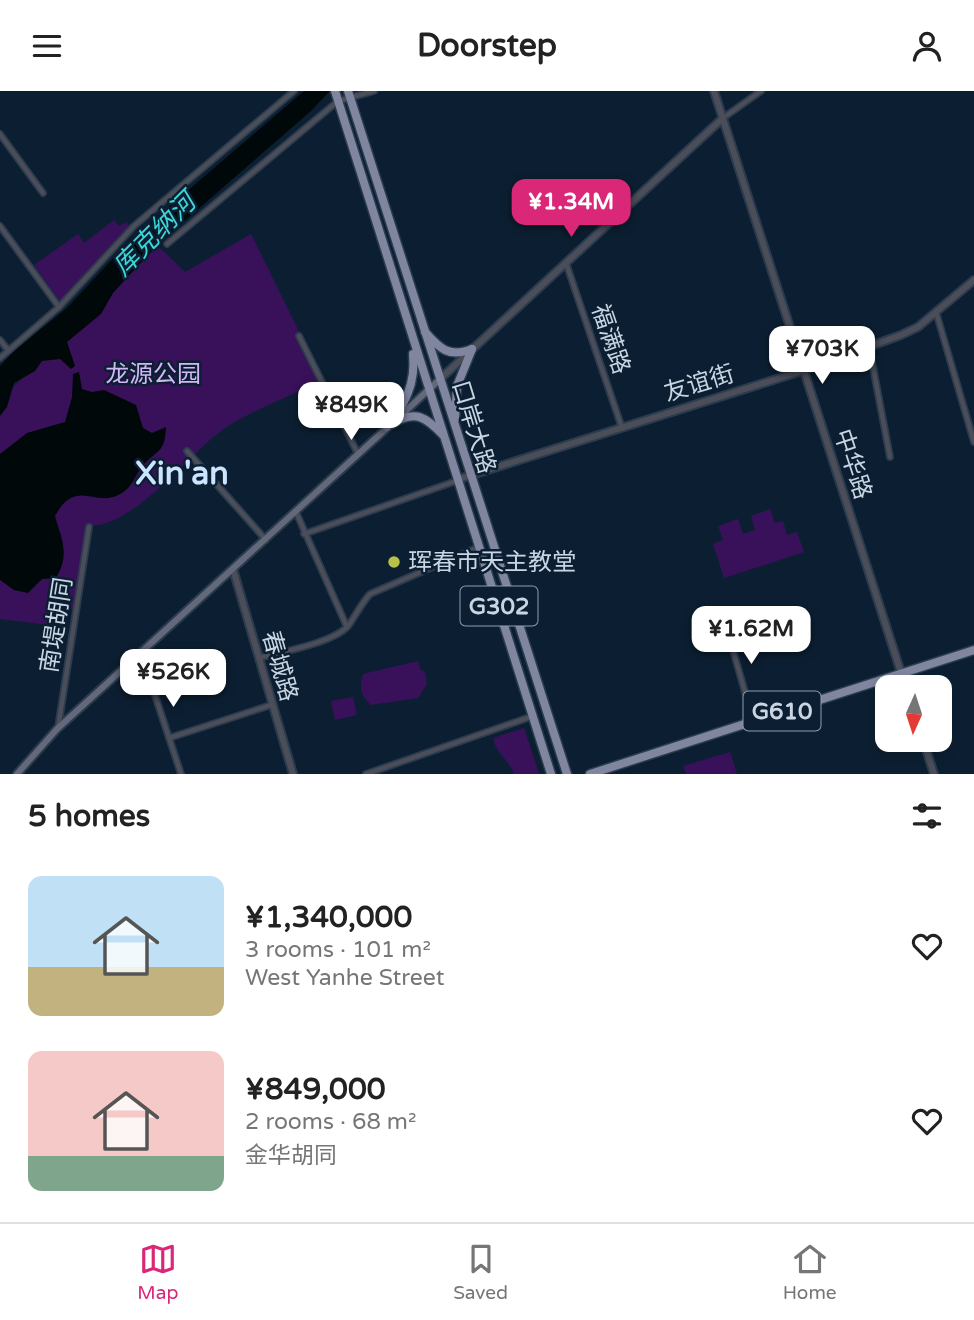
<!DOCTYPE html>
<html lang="en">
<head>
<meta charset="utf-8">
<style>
	body { margin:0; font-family:"Varela Round","Noto Sans SC",sans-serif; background:#f6f6f6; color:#222; height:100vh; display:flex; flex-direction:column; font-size:26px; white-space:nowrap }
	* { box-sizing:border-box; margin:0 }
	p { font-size:23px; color:#767676 }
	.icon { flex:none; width:38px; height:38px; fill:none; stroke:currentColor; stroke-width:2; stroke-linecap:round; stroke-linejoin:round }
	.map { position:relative; height:683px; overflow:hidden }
	.details { display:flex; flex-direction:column; background:#fff; flex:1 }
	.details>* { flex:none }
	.needle { width:46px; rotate:183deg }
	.buttons { position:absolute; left:875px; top:584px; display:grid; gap:14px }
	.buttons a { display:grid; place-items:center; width:77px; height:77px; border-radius:14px; background:#fff; box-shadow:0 4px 10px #0003; font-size:35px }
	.price { position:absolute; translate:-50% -60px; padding:0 16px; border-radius:14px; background:#fff; color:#222; font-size:23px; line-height:46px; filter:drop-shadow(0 2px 4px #0008) }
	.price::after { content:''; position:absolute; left:50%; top:42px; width:21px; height:16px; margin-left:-10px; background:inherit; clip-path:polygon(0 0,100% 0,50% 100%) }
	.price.selected { background:#db2777; color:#fff }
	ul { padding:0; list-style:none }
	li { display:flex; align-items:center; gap:21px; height:175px; padding:0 28px }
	li span { display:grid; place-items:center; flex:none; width:196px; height:140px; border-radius:14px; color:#555 }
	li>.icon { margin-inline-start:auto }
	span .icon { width:84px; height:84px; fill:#fffc; stroke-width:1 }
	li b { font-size:30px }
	h2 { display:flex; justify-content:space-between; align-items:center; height:84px; padding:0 28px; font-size:30px }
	header { display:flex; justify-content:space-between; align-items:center; height:91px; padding:0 28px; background:#fff; font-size:32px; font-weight:700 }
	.dock { display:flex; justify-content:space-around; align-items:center; height:98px; border-top:2px solid #e0e0e0; background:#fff; font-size:19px; color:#767676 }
	.dock a { display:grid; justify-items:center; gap:4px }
	.dock .selected { color:#db2777 }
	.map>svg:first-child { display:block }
	.green { fill:#39115b }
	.water { fill:#000809 }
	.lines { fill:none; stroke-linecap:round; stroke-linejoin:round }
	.minor-casing { stroke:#2a3c4e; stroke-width:8 }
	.tertiary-casing { stroke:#2a3c4e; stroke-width:10 }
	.secondary-casing { stroke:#2a3c4e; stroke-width:10 }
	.trunk-casing { stroke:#2a3c4e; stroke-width:11 }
	.minor { stroke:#4b4d59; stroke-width:4.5 }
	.tertiary { stroke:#4b4d59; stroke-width:6 }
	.secondary { stroke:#64687b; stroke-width:6 }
	.trunk { stroke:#8085a0; stroke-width:8 }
	.poi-dot { fill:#b8c147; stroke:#0c1f32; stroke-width:2.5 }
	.labels { text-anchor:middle; stroke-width:5; stroke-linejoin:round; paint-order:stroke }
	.shield { fill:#0c1f32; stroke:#909ead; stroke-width:2 }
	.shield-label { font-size:23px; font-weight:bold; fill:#c9d5e2 }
	.street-label { font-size:24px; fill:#c9d5e2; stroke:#0c1f32 }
	.park-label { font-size:24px; fill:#d2b7f7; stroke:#0c1f32 }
	.poi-label { font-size:24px; fill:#c9d5e2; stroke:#0c1f32; text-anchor:start }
	.water-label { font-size:26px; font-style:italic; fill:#3ed7d8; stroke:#0c1f32 }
	.district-label { font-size:32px; font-weight:bold; fill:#cce5ff; stroke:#0c1f32 }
</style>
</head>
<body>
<header><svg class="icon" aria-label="menu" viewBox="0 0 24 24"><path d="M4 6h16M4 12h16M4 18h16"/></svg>Doorstep<svg class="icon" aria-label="person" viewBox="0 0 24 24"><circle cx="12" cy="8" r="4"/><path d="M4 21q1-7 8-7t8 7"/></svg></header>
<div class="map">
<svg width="974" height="683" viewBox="0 0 974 683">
	<rect width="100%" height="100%" fill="#0c1f32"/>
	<g class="green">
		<polygon points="114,129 119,135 126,131 130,135 61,212 34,174 78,143 84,152"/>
		<path d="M251 143 323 289C294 304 246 321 221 340 185 366 136 435 88 435L74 518 52 515 49 534 0 528V309L158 155 185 181Z"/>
		<polygon points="770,418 775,432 783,430 787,444 797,441 804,461 724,487 713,453 723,449 718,435 738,428 743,443 755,439 751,425"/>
		<path d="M418 570 420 578 425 581 427 593 418 607 371 614C360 603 359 598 363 583Z"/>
		<polygon points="353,606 357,624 335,629 331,610"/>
		<path d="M524 637 539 682V683H514C509 669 495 661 493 647Z"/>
		<polygon points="730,661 737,683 686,683 683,675"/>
	</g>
	<g class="water">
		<polygon points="304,0 330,0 311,20 157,154 113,202 101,223 67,251 75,275 71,278 60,268 42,270 35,280 14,292 7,316 0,325 0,275 16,258 67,217 130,149"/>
		<path d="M79 281 82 298 92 301 104 299 136 314 143 337 152 342 166 336C165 364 156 358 142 376 134 386 133 395 122 402 95 419 77 385 55 425 62 449 70 464 56 487L42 488 28 502 14 499 0 489V363L27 342 65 331 72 306 73 283Z"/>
	</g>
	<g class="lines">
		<g class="minor-casing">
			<g id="minor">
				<polyline points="723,27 761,0"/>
				<polyline points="0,43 43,102"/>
				<polyline points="0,135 59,216"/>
				<polyline points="167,153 338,10 374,0"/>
				<polyline points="566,172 622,337"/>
				<polyline points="936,221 974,351"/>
				<polyline points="299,245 358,363"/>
				<polyline points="0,249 8,259"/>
				<polyline points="869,255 890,366"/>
				<polyline points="0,267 59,216 134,135 294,0"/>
				<polyline points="187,360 266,449"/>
				<polyline points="296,421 347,536"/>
				<polyline points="304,443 459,389"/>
				<polyline points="724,528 753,629"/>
				<polyline points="141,562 181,683"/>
				<path d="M259 567C281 561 333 552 348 535 356 524 361 513 370 503L479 456"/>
				<polyline points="58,637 89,436"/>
				<polyline points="169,647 271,614"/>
				<polyline points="366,683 533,625"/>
			</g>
		</g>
		<g class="tertiary-casing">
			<g id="tertiary">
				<polyline points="714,0 906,597"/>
				<polyline points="439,289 723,27"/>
				<polyline points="459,388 802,280 901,244 918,236 974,189"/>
				<polyline points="233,478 293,683"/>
				<polyline points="923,649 934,683"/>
			</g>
		</g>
		<g class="secondary-casing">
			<g id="secondary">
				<polyline points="397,328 439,289"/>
				<polyline points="17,683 57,638 389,335"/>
			</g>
		</g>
		<g class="trunk-casing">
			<g id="trunk">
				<polyline points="335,0 551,683"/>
				<polyline points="348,0 567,683"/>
				<path d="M425 241C440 258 449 267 472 258"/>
				<polyline points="455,328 457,295 472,258"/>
				<path d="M392 333C415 318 426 326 443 344"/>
				<path d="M387 336C405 314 416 292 413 263"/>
				<polyline points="590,683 974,559"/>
			</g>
		</g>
		<use href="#minor" class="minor"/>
		<use href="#tertiary" class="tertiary"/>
		<use href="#secondary" class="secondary"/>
		<use href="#trunk" class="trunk"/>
	</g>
	<circle class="poi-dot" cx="394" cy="471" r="7"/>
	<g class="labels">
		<g class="shield">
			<rect x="460.5" y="495.5" width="77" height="39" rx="5"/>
			<rect x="743.5" y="600.5" width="77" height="39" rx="5"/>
		</g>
		<g class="shield-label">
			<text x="499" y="523">G302</text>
			<text x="782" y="628">G610</text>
		</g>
		<g class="street-label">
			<text transform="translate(611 248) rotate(71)" y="8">福满路</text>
			<text transform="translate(699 292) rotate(-17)" y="8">友谊街</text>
			<text transform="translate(474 336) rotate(73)" y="8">口岸大路</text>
			<text transform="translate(853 373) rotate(72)" y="8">中华路</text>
			<text transform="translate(56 534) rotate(-81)" y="8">南堤胡同</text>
			<text transform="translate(280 575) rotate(74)" y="8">春城路</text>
		</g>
		<g class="park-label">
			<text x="153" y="291">龙源公园</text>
		</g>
		<g class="poi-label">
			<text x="408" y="479">珲春市天主教堂</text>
		</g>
		<g class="water-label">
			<text transform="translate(154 143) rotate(-45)" y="9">库克纳河</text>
		</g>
		<g class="district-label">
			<text x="182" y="393">Xin'an</text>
		</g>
	</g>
</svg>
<div class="buttons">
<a><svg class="needle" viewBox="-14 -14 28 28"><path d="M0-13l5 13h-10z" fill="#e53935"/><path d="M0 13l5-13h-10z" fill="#767676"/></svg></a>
</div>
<b class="price selected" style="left:571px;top:148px">¥1.34M</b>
<b class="price" style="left:822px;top:295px">¥703K</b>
<b class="price" style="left:351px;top:351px">¥849K</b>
<b class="price" style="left:751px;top:575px">¥1.62M</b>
<b class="price" style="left:173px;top:618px">¥526K</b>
</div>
<section class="details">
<h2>5 homes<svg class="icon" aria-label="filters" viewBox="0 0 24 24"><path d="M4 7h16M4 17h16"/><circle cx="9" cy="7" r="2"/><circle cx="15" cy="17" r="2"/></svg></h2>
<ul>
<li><span style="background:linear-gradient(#bfe0f5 65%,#c2b280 0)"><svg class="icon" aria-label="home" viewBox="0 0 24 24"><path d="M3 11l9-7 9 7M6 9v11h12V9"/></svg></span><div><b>¥1,340,000</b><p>3 rooms · 101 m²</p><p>West Yanhe Street</p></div><svg class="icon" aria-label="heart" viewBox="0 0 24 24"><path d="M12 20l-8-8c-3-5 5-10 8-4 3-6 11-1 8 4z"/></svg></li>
<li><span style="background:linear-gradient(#f6c9c9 75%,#7fa58c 0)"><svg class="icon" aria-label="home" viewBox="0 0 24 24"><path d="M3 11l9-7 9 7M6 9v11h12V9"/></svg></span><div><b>¥849,000</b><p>2 rooms · 68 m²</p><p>金华胡同</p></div><svg class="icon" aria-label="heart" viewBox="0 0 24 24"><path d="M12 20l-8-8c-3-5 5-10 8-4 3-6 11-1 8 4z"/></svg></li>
</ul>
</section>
<nav class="dock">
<a class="selected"><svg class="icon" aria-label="map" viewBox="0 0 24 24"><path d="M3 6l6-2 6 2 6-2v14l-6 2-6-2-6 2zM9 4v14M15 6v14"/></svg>Map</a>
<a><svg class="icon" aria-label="saved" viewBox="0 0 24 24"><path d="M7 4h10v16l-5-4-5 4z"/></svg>Saved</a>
<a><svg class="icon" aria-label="home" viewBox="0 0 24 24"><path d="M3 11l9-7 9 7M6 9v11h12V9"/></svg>Home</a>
</nav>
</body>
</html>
